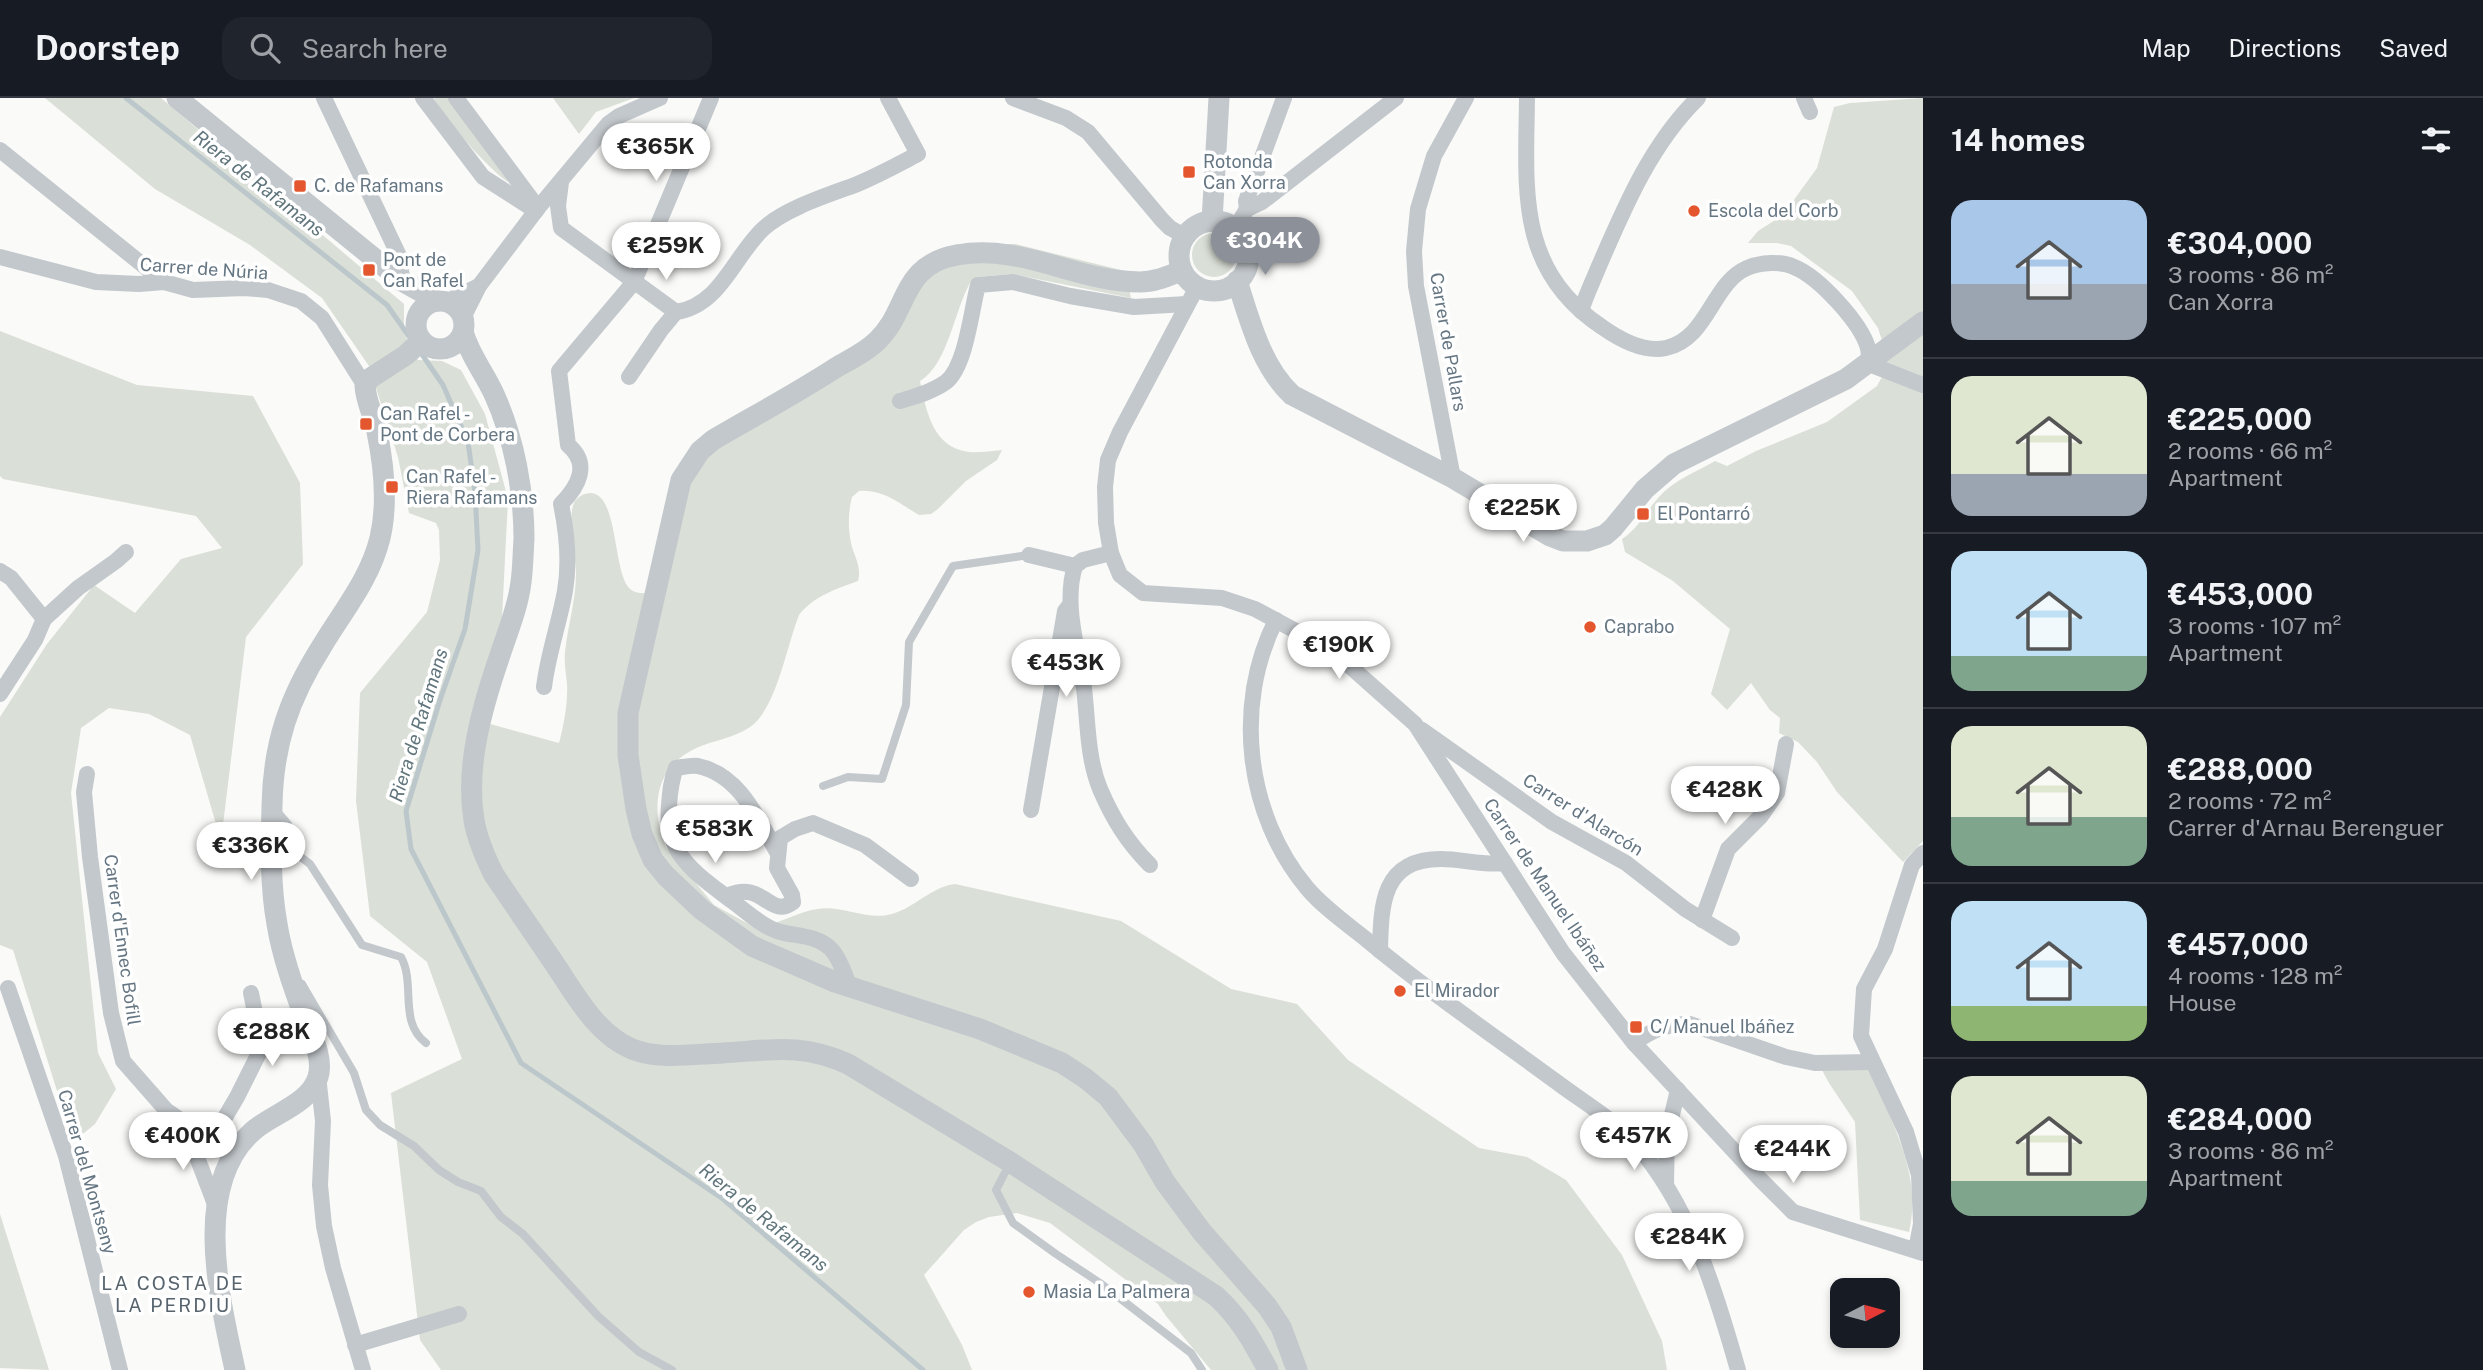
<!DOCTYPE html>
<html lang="en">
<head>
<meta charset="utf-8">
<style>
	body { margin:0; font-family:"Public Sans",sans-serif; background:#20242c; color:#f1f3f6; height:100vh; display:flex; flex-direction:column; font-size:26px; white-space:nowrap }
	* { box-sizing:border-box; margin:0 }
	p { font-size:23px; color:#9ea1a6 }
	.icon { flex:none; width:38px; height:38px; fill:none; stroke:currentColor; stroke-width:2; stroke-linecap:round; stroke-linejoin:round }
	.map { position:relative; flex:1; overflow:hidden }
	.panel { display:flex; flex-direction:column; background:#171b24; width:560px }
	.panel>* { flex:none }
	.needle { width:46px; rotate:84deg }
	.buttons { position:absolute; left:1830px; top:1180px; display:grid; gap:14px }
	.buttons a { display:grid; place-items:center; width:70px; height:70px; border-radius:14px; background:#171b24; box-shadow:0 4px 10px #0003; font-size:35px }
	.price { position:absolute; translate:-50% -60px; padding:0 16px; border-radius:24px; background:#fff; color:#222; font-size:23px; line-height:46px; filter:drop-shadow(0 2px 4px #0008) }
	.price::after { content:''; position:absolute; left:50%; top:42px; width:21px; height:16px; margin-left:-10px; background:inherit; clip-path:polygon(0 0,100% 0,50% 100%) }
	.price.active { background:#8c9099; color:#fff }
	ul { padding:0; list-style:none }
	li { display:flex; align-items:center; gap:21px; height:175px; padding:0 28px }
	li+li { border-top:2px solid #363941 }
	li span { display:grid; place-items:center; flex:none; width:196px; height:140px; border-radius:21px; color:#555 }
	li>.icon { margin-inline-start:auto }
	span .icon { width:84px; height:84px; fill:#fffc; stroke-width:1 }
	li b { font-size:30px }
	h2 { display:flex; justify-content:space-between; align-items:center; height:84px; padding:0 28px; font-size:30px }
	header { display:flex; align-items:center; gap:42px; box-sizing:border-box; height:98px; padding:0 35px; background:#171b24; border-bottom:2px solid #363941 }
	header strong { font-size:33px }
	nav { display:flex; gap:38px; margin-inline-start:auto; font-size:24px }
	.search { width:490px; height:63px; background:#20242c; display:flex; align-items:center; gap:18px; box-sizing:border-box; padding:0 24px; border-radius:21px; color:#9ea1a6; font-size:26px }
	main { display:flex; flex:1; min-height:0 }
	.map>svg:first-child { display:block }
	.green { fill:#dadfd7 }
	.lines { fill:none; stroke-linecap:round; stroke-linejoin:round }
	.stream { stroke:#bbc7cb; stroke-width:5 }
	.service { stroke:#c3c8cc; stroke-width:8 }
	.minor { stroke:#c3c8cc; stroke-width:16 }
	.tertiary { stroke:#c3c8cc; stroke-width:21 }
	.poi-dot { fill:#e4572e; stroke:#fff; stroke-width:2.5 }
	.labels { text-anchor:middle; stroke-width:7; stroke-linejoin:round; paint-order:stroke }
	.poi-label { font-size:18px; fill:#657683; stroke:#fff; text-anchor:start }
	.street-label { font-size:18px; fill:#657683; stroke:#fff }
	.water-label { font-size:19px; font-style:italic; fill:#60757c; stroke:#fff }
	.neighbourhood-label { font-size:19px; letter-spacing:2px; fill:#57646e; stroke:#fff }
</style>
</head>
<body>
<header>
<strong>Doorstep</strong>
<div class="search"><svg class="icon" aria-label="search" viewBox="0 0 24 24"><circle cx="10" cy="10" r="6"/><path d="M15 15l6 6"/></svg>Search here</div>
<nav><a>Map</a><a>Directions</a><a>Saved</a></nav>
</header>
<main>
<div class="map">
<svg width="1923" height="1272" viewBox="0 0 1923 1272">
	<rect width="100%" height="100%" fill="#fafaf8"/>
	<g class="green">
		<path d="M45 0H161L404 206V235L418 262 442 263 461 272 485 316 508 401 502 520 472 621 559 645C564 627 568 604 567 586 566 575 564 565 565 554 568 527 576 502 576 475 576 457 567 420 574 405 577 399 584 395 591 395 618 396 613 473 629 490 635 496 642 495 650 495L697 346 838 261 872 234 932 154 942 150 958 146H1015L1125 173 1131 200 1012 176 977 179 970 185C954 213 948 266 920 283 926 313 933 350 969 354 979 355 991 353 1002 352L997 362 966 383 938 411 931 416 919 417C900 406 883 391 859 393L852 399C848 414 848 430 851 445 854 458 862 469 858 483 836 491 814 498 799 517 787 547 778 603 754 626 740 638 720 641 704 647 657 664 648 705 666 749L714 807 756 830C778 827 799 813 818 811 842 807 866 823 892 816 916 809 931 789 955 786L1121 823 1231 891 1297 906 1348 962 1479 1050 1527 1059 1566 1082 1622 1157 1662 1243 1667 1272H1211L1166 1218 1158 1206 1050 1125 1017 1115 989 1119 976 1124 964 1132 924 1177 962 1247 972 1272H441L420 1242 391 995 462 961 427 864 370 818 356 703 360 595 427 514 440 462 439 432 436 425 409 415 398 359 369 268 322 200 250 147 155 91Z"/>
		<path d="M434 0H449L510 85C490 74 443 19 434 0Z"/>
		<polygon points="553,0 634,0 596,14 579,36"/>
		<path d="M1923 0V743L1903 764 1837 694 1817 664 1798 644 1779 635 1780 620 1770 612 1751 585 1727 612 1711 596 1730 531 1673 483 1625 454 1622 441C1638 431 1646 413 1659 399 1674 382 1696 374 1715 363L1727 368 1756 353 1827 324 1877 288 1884 275 1883 246 1878 230 1852 193 1791 148 1777 145H1748L1758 133 1783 117 1817 70 1834 9 1850 5Z"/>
		<circle cx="1214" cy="157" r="22"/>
		<polygon points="0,233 137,287 253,298 300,385 303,466 246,539 221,743 190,637 149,616 109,610 81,630 71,695 98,955 116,991 95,1026 73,1044 13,852 0,847 0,619 47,546 94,487 135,515 181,461 222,450 196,418 3,381 0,378"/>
		<path d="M1822 972H1869C1891 1022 1923 1077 1909 1134L1860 1122 1855 1024 1829 985Z"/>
		<polygon points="0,1116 49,1272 0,1270"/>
	</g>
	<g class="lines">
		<g class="stream">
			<polyline points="126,0 387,207 413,244"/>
			<polyline points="419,252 443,287 468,344 475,394 478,452 465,531 440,602 406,713 411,751 521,965 723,1101 923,1272"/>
		</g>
		<g class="service">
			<polyline points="823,688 848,679 882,681 906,607 909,544 953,468 1029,457"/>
			<path d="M276 712 288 726 293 753 310 766 362 847 401 859C416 886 398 924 426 945"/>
			<polyline points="302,886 354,975 366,1012 380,1027 414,1048 439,1072 458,1084 481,1093 501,1119 523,1136 598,1218 639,1254 672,1272"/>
			<polyline points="1009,1067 996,1092 1013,1125 1056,1156 1100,1185 1191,1255 1202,1272"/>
		</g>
		<g class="minor">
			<polyline points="324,0 400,160 402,183"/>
			<polyline points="423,0 483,79 536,113"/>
			<polyline points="456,0 538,110"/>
			<polyline points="1013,0 1066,20 1088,34 1162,122 1170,130 1185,138"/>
			<path d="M1527 0C1526 91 1516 172 1602 229 1619 241 1643 255 1666 250 1708 241 1712 185 1747 170 1761 164 1781 163 1794 169 1819 179 1861 225 1868 250 1869 255 1869 261 1869 266L1923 287"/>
			<polyline points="1804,0 1810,14"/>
			<polyline points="0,52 164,184"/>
			<polyline points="561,84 558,108 561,130 676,214"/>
			<polyline points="1247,111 1246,103 1284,0"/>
			<polyline points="1236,129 1247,111 1262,104 1396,0"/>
			<polyline points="0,159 96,184 139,186 164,184 193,192 244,190 268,192 301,203 322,220 365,288"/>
			<polyline points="1197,189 1120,334 1108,362 1105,389 1106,425 1111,455 1120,477 1143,495 1222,500 1255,511 1320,546 1343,562 1415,626 1563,855 1634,945 1760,1081 1793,1114 1923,1155"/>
			<polyline points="446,204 479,188"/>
			<path d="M1581 213C1586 197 1593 183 1599 168 1625 108 1651 46 1698 0"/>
			<polyline points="463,220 479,188 538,110 608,26 619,18 660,0"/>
			<path d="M629 279 661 232 676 214C720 208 734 158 763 131 784 111 828 97 855 87 877 78 897 67 918 56L888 0"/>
			<path d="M900 303C916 298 932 294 946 284 966 268 971 213 978 187L1013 184 1070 198 1134 209 1187 206"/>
			<polyline points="1453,380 1416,188 1414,153 1418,111 1434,58 1466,0"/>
			<path d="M1111 455 1083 462 1075 468C1063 506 1078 551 1084 590 1088 624 1087 659 1100 691 1113 721 1127 744 1150 767"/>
			<polyline points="1029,457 1075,468"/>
			<polyline points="0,473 11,480 44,521 35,542 0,596"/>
			<polyline points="44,521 78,490 116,463 126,454"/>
			<path d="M1276 522C1233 607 1246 717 1307 790 1324 810 1347 826 1367 842 1428 893 1494 938 1558 985 1579 1001 1618 1025 1633 1043 1690 1107 1715 1191 1738 1272"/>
			<path d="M544 589C548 556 559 526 565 493 570 464 567 435 561 406 578 389 591 366 568 347L559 273 634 184 711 0"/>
			<polyline points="1422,632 1552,724 1626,765 1685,811 1732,840"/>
			<polyline points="87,676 84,694 90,759 111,915 123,963 166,1012 189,1028 217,1033 233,1054"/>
			<polyline points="1031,712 1065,513 1069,508"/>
			<path d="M777 754C758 721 740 677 698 668 692 667 683 669 676 670 671 682 670 694 669 707 664 757 697 776 732 803 746 813 760 827 777 833 796 839 815 836 831 851 840 860 845 878 850 889"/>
			<path d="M727 798C764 781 769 822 793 804L792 797 777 770 780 740 795 731 813 725 865 747 911 781"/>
			<polyline points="1702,822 1728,751 1761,718 1777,695 1786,646"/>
			<path d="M1380 853C1381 806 1382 761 1441 761 1463 761 1483 768 1505 765"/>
			<polyline points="8,890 66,1058 120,1272"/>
			<path d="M1634 945C1652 932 1668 925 1690 926L1786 959 1815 965 1872 964"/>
			<polyline points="318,978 323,1023 320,1087 324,1128 333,1170 363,1272"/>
			<polyline points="189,1028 192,1046 216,1109"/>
			<polyline points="217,1033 237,999 262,949 251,895"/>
			<polyline points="1632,1041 1648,1044 1667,1037"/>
			<polyline points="1666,1085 1667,1037 1678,992"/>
			<polyline points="1916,1152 1921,1126 1919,1077 1906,1034 1861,938 1864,891 1885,851 1912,767 1923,755"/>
			<polyline points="355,1247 459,1216"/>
		</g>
		<g class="tertiary">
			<polyline points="177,0 402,183 438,203"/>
			<circle cx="1214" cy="158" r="35"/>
			<polyline points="1212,123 1219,0"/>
			<path d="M1181 173C1168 178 1155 184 1140 184 1077 184 1021 145 957 157 900 167 909 213 877 243 866 254 851 261 837 269 797 295 754 318 713 342L700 353 681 382 628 615V657L636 711 642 736 653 762 666 778 702 812 752 848 835 884 980 931 1062 965 1085 980 1108 999 1143 1046 1165 1084 1202 1134 1267 1208 1281 1229 1297 1272"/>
			<path d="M1237 183C1250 223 1261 268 1292 297L1453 380 1550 438 1563 443H1587L1605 437 1613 430 1645 391 1674 366 1846 281 1923 224"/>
			<circle cx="440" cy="227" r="24"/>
			<path d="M463 234C470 258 484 274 494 296 514 340 524 393 524 441 523 455 523 470 521 484 518 510 507 535 499 560 482 610 465 669 474 722 477 741 485 759 494 777 514 806 534 836 554 865 575 896 596 936 632 951 659 962 694 956 723 955 772 952 802 945 848 966L1010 1064 1216 1198C1240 1220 1253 1244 1268 1272"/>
			<path d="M235 1272C220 1202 191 1087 253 1033 272 1016 310 1006 318 979 324 960 311 936 304 918 293 888 282 857 277 826 270 788 271 747 272 708 273 646 289 600 322 548 343 513 370 481 380 440 388 406 384 368 377 334 374 318 366 304 365 288L369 281 406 257 421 243"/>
		</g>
	</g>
	<g class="poi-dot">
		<rect x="1182" y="67" width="14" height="14" rx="3.5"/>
		<rect x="293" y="81" width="14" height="14" rx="3.5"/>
		<circle cx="1694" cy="113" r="7"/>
		<rect x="362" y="165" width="14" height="14" rx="3.5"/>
		<rect x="359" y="319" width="14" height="14" rx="3.5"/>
		<rect x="385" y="382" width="14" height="14" rx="3.5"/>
		<rect x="1636" y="409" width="14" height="14" rx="3.5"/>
		<circle cx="1590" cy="529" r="7"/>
		<circle cx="1400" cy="893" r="7"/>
		<rect x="1629" y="922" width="14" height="14" rx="3.5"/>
		<circle cx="1029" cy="1194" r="7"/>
	</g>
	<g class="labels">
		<g class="poi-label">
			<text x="1203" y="70">Rotonda<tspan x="1203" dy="21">Can Xorra</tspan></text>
			<text x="314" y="94">C. de Rafamans</text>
			<text x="1708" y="119">Escola del Corb</text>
			<text x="383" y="168">Pont de<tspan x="383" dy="21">Can Rafel</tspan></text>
			<text x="380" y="322">Can Rafel -<tspan x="380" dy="21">Pont de Corbera</tspan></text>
			<text x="406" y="385">Can Rafel -<tspan x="406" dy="21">Riera Rafamans</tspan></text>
			<text x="1657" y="422">El Pontarró</text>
			<text x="1604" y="535">Caprabo</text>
			<text x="1414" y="899">El Mirador</text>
			<text x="1650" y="935">C/ Manuel Ibáñez</text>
			<text x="1043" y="1200">Masia La Palmera</text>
		</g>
		<g class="street-label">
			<text transform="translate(204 171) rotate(4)" y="6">Carrer de Núria</text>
			<text transform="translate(1448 244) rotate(80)" y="6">Carrer de Pallars</text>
			<text transform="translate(1583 717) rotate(32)" y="6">Carrer d'Alarcón</text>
			<text transform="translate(1545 787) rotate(56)" y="6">Carrer de Manuel Ibáñez</text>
			<text transform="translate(122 842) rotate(82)" y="6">Carrer d'Ennec Bofill</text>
			<text transform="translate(87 1074) rotate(74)" y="6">Carrer del Montseny</text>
		</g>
		<g class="water-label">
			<text transform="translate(259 85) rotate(38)" y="7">Riera de Rafamans</text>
			<text transform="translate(418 627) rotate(-73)" y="7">Riera de Rafamans</text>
			<text transform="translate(764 1119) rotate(39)" y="7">Riera de Rafamans</text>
		</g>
		<g class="neighbourhood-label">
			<text x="173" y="1192">LA COSTA DE<tspan x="173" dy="22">LA PERDIU</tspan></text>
		</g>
	</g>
</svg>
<div class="buttons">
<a><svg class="needle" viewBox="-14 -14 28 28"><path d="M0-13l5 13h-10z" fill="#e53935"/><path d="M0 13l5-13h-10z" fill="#9ea1a6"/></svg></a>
</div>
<b class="price" style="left:656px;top:85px">€365K</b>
<b class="price active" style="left:1265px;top:179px">€304K</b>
<b class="price" style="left:666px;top:184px">€259K</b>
<b class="price" style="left:1523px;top:446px">€225K</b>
<b class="price" style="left:1339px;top:583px">€190K</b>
<b class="price" style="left:1066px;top:601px">€453K</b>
<b class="price" style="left:1725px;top:728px">€428K</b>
<b class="price" style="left:715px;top:767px">€583K</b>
<b class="price" style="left:251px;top:784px">€336K</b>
<b class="price" style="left:272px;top:970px">€288K</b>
<b class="price" style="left:183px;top:1074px">€400K</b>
<b class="price" style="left:1634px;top:1074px">€457K</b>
<b class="price" style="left:1793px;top:1087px">€244K</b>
<b class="price" style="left:1689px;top:1175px">€284K</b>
</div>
<section class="panel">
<h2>14 homes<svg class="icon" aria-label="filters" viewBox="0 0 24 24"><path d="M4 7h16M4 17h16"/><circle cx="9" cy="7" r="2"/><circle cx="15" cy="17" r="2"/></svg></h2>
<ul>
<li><span style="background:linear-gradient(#a9c7e8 60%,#9aa5b1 0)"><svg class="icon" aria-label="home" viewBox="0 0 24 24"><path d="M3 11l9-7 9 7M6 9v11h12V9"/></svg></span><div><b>€304,000</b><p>3 rooms · 86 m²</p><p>Can Xorra</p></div></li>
<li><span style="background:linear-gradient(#dfe7d0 70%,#9aa5b1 0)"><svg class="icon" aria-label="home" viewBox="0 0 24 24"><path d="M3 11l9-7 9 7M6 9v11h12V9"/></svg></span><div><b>€225,000</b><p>2 rooms · 66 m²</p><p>Apartment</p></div></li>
<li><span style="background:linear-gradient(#bfe0f5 75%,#7fa58c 0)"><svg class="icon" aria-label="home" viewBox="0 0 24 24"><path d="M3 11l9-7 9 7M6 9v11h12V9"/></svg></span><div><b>€453,000</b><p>3 rooms · 107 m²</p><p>Apartment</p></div></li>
<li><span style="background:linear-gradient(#dfe7d0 65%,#7fa58c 0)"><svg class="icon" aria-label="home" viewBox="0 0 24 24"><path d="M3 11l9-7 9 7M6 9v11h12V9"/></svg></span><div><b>€288,000</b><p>2 rooms · 72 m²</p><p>Carrer d'Arnau Berenguer</p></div></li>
<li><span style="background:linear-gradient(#bfe0f5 75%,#8fb573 0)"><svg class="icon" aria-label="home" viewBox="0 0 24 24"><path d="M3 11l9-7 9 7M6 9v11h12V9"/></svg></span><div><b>€457,000</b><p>4 rooms · 128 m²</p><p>House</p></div></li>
<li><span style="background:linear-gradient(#dfe7d0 75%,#7fa58c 0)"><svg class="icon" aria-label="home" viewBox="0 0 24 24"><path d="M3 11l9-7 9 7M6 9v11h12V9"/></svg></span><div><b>€284,000</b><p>3 rooms · 86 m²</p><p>Apartment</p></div></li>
</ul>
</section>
</main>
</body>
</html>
